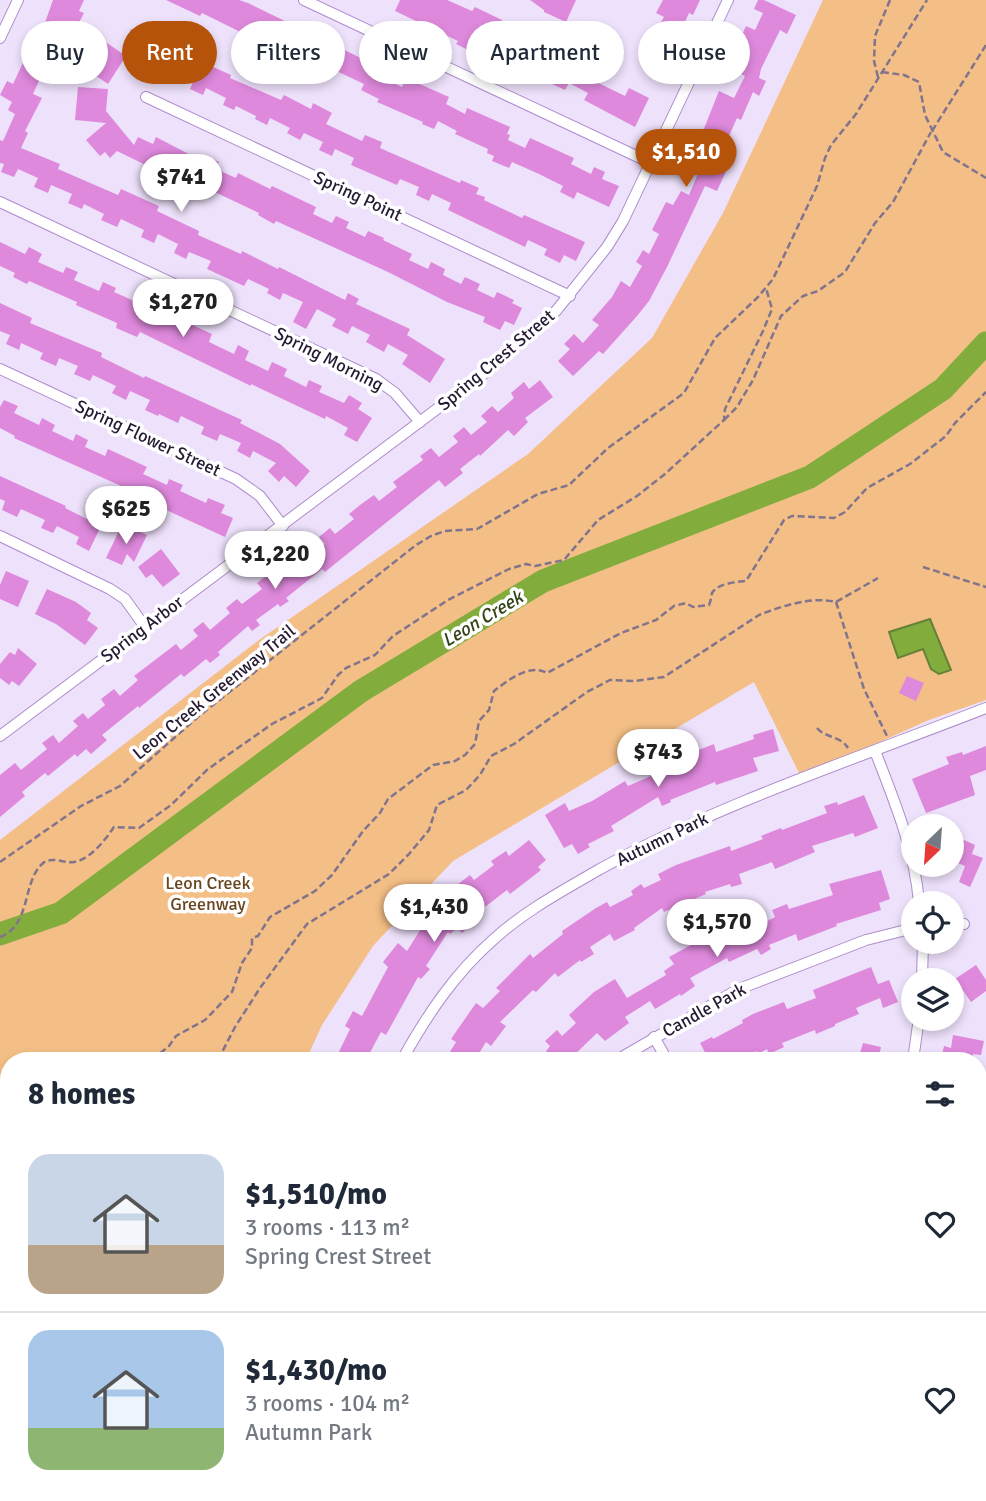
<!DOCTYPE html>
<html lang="en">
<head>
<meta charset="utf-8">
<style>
	body { margin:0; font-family:Signika,sans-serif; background:#f2f2f3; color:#1f2937; height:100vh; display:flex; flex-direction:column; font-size:26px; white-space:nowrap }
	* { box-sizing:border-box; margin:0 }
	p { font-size:23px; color:#747a83 }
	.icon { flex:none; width:38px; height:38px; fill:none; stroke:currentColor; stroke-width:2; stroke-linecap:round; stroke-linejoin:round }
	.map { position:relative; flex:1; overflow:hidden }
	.drawer { position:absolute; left:0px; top:1052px; width:987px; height:450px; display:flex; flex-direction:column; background:#fff; border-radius:28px 28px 0 0; box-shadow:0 4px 10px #0003 }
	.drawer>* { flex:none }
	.banner { position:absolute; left:21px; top:21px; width:945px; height:63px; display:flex; gap:14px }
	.needle { width:46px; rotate:205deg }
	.buttons { position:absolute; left:901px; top:814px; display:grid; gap:14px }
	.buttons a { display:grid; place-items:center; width:63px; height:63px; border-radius:50%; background:#fff; box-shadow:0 4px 10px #0003; font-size:35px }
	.price { position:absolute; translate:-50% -60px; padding:0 16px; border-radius:24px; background:#fff; color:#222; font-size:23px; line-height:46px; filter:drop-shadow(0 2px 4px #0008) }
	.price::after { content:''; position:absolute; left:50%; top:42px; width:21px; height:16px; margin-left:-10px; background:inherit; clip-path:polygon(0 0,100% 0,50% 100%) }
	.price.selected { background:#b45309; color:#fff }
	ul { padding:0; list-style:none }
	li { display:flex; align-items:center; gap:21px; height:175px; padding:0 28px }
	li+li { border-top:2px solid #e0e1e3 }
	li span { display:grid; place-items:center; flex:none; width:196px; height:140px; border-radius:21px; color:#555 }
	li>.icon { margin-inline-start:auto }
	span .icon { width:84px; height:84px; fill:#fffc; stroke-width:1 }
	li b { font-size:30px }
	h2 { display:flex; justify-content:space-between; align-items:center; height:84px; padding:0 28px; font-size:30px }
	.tag { padding:0 24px; border-radius:32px; background:#fff; box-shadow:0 4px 10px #0003; font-size:24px; line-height:63px }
	.tag.selected { background:#b45309; color:#fff }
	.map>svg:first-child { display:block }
	.green { fill:#f4bf86 }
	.water { fill:#82ad3d; stroke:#668139; stroke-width:2 }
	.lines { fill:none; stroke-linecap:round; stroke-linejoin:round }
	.river { stroke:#82ad3d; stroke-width:23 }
	.building { fill:#de89dc }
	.minor-casing { stroke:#ad8dcc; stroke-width:12 }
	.path { stroke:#81748c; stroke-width:2.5; stroke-dasharray:7 3.5; stroke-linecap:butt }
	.minor { stroke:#fff; stroke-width:10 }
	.labels { text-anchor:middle; stroke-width:7; stroke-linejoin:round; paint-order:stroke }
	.street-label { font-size:18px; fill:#261931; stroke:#fff }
	.park-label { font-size:18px; fill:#68461f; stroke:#fff }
	.water-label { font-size:19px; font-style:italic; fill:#324317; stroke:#fff }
</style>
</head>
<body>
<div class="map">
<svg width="986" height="1501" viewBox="0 0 986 1501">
	<rect width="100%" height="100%" fill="#eee1fb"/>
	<g class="green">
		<polygon points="823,0 986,0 986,700 929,720 801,777 754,682 453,861 373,946 322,1025 306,1060 9,1060 9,1337 0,1338 0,840 259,640 528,454 652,338 723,213"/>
		<polygon points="986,1142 986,1290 978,1308 978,1177"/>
	</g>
	<polygon class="water" points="930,619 951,670 939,674 931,669 923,649 898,658 889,632"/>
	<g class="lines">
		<polyline class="river" points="0,934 61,913 361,691 543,581 810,477 943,389 986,343"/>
	</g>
	<g class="building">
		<polygon points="53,0 84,0 79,11 84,13 59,61 50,57 33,94 42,98 25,131 28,133 21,148 60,164 58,169 118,195 121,189 159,206 157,211 199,231 198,235 241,254 242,251 278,269 279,267 345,300 348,293 359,299 356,304 410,329 407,335 445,359 430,383 402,364 408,355 388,344 384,352 366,342 370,335 352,326 348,334 332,326 336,319 317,309 306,329 293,322 303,302 283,293 280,300 267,293 269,289 248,279 244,286 207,269 211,261 189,252 186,259 174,253 178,244 158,234 154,243 141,237 144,230 121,219 117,227 101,220 104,214 84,204 82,209 68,203 72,194 51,185 48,193 34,187 38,178 18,169 14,177 1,172 4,164 0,163 0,140 3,141 15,114 8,110 12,102 0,95 7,81 13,84 28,52 39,57 49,38 41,34"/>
		<polygon points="166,0 239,0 248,3 369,62 384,71 381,77 402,87 406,78 449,97 446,104 465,114 467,108 510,127 507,134 510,135 508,140 525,148 530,138 574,158 571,164 591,174 594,167 605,172 602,179 619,186 609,207 577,192 574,199 560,192 563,186 539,174 512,162 509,168 492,161 494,156 487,153 488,149 455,134 457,131 438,121 434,129 422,124 423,122 377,102 379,99 361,90 364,84 328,67 327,70 316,65 313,71 298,64 299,61 202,13 200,16"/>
		<polygon points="400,0 447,0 472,11 475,7 502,20 499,28 534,45 536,41 560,52 558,57 592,74 590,79 625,96 629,88 649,98 635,127 584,100 588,93 569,83 565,90 552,84 558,72 540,64 534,77 472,47 470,51 456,44 458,41 395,11"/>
		<polygon points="530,0 576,0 566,22 544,12 544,10"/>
		<polygon points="663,0 700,0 693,15 689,13 683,26 680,24 671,44 678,47 673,58 647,46 664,17 656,13"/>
		<polygon points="758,0 764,0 796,15 787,34 780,30 761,69 759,78 766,81 759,96 753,92 741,120 737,118 717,163 728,167 717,191 705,186 667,267 649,301 637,316 603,354 599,351 573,376 558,361 570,349 564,344 574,334 583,343 599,325 592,320 612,297 621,281 630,287 642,266 636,262 643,250 649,254 659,234 652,230 666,202 673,205 681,191 689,195 700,169 684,162 696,134 701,136 719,91 734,98 745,76 728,67 746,26 755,30 763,13 754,9"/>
		<polygon points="160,26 164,57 156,53 134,56 130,30"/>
		<polygon points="104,41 126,56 108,84 86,69"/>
		<polygon points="175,41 186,46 188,42 205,50 200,61 231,75 230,78 281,100 284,95 311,109 313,103 332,113 326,124 362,141 365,135 382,142 380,148 389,152 460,183 461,180 479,188 476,194 485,197 484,200 522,218 524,215 585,242 576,261 564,255 560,263 544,255 547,249 528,240 525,247 448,210 451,203 432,194 429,201 416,195 419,187 400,179 397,185 351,165 354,158 335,149 332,156 319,150 323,142 304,133 300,140 287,133 290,128 270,118 267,125 255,119 256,116 236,106 234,110 223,105 226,98 206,88 203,95 190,89 194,80 178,73 182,65 166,58"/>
		<polygon points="78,87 108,89 106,111 134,145 138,137 153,144 156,137 204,162 206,156 219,162 216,169 236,178 238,173 270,189 272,186 316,207 313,214 332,223 336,216 349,222 346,228 365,237 368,231 384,238 383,240 412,254 409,260 428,269 431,262 445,269 443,275 461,284 465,277 480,284 477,290 494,298 497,292 514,300 512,303 522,308 514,325 505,321 500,330 483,322 485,317 447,302 388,272 276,221 274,224 258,215 259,213 183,177 178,186 168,181 170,177 117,151 110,158 105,152 100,156 86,140 106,123 75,120"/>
		<polygon points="0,242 25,254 29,247 42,254 38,262 63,273 66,267 78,272 74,280 99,291 103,282 116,288 114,292 134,301 136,298 152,305 148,312 174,324 177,318 212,334 209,342 234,354 238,345 249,351 245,360 268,371 272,362 287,369 284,376 306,387 309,380 322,386 319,392 344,403 349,395 362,403 358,409 372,418 357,442 344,435 348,428 326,416 325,419 251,384 251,386 140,332 137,337 116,328 117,323 76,305 77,302 29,281 27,284 13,277 15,273 0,266"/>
		<polygon points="0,303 32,318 30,323 102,353 101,357 144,378 145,376 242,420 240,423 280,444 310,471 296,487 284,476 279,482 268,471 276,463 253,451 250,458 237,451 241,443 220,434 217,441 201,434 204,427 181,416 178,423 159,414 158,416 145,410 150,400 130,391 126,400 112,393 116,386 93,375 90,381 74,374 78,366 59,358 56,366 40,359 43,353 21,343 19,350 6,344 10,335 0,331"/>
		<polygon points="540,380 553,397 525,418 528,422 514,436 508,430 480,456 479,454 460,469 463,473 445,487 439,480 325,572 322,569 286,598 289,601 280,607 278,604 256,620 260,625 252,631 248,626 218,652 220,655 210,663 206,659 184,677 181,674 139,708 138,706 102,735 107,740 91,754 86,749 77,757 75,754 48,776 45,773 22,792 25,796 0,817 0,775 15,763 21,770 47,749 42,743 53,735 59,743 78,726 73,721 83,713 88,719 105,705 101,699 114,689 120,696 138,680 134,676 176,644 181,650 198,636 193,630 203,622 210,630 230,613 226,608 237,599 242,604 262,589 257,583 282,564 286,569 299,558 303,563 325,544 319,537 330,528 335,534 354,519 349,514 360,505 374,495 379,501 397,487 393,482 423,460 420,456 431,448 439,457 458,442 453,436 464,427 471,435 487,422 481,416 492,406 498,412 514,398 511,393 524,382 529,389"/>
		<polygon points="4,400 18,406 14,413 39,425 42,418 55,425 52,431 73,441 76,434 88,440 85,447 105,456 108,449 147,467 143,474 167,485 169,479 183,485 180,491 206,503 208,498 225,505 221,513 233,518 225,537 164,509 158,505 159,503 14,438 15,436 0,428 0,407"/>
		<polygon points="0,476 66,506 65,508 101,526 89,551 76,544 79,537 57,526 53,533 41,528 45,520 21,509 17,517 2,510 5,501 0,499"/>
		<polygon points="129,527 147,535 134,562 127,554 122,565 106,558 119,531 126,534"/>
		<polygon points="161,549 180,574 163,587 152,574 146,578 138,567"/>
		<polygon points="6,571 29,581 18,607 0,599 0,585"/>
		<polygon points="47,589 76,602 91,613 87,620 98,628 85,645 56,624 35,614"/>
		<polygon points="18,648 37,664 19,686 12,681 9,685 0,678 0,664 10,652 15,655"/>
		<polygon points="907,676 924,683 916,701 899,693"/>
		<polygon points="773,729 779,751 753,758 758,771 716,785 715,782 670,800 671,802 662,806 658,797 611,826 614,831 588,844 590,847 578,854 572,844 564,848 545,815 565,803 569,811 592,801 625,781 628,786 665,770 661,760 671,756 673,760 714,744 716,752 754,739 753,735"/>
		<polygon points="986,746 986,770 970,776 975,795 926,813 912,779 949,764 946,757 962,752 963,755"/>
		<polygon points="864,795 878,828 855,837 853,833 812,846 815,852 775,869 772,862 739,874 742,884 731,887 730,884 705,892 706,894 664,912 662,908 634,928 635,930 614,941 610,934 590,947 594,954 581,962 580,960 558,977 555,973 536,992 533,990 500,1022 506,1026 491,1046 486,1042 475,1060 445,1060 456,1042 451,1039 476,1003 483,1008 500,991 496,988 530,954 533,958 563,934 562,931 596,908 607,902 610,907 633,895 631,891 641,884 644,888 661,880 658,874 676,865 730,846 731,851 763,839 761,836 781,828 782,830 827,813 824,806 837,802 838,805"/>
		<polygon points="962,839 975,845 972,854 983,858 970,887 959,882 965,866 953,861"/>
		<polygon points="529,840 546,860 538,867 541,870 510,894 507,890 468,920 472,924 462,933 457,928 450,934 448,932 426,966 430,969 421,979 418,977 386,1035 381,1032 366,1060 335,1060 350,1029 345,1026 353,1011 362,1016 388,967 383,962 398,943 407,951 431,913 420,901 437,886 445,894 470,875 474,880 494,865 491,861 506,851 509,856"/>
		<polygon points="881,870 890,899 879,903 881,910 836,924 837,926 798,941 796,934 769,945 771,949 761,955 757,949 729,962 727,958 690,978 695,986 681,996 680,994 655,1009 650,1001 625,1017 629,1023 605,1041 597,1033 569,1060 540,1060 550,1046 545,1041 557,1030 562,1036 576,1023 569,1015 594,992 615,979 627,998 666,975 664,971 674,964 669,957 715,932 713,929 734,919 742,935 775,917 772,910 787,904 789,909 833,895 829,884"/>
		<polygon points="976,965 986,980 986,991 971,1002 955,979"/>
		<polygon points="871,967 878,984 889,980 898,1002 883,1008 880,998 856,1008 859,1014 835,1024 835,1026 816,1034 815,1030 782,1043 784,1047 769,1054 767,1049 758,1054 757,1051 739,1060 709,1060 700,1043 712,1037 713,1039 743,1023 742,1020 753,1014 784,1002 787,1009 816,998 813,990"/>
		<polygon points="953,1035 984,1041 981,1055 973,1054 972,1060 941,1059 944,1046 951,1048"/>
		<polygon points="863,1043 881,1047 878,1060 858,1060"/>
		<polygon points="0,1469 9,1493 12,1495 0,1501"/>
	</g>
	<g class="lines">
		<g class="minor-casing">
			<g id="minor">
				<polyline points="304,0 651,163"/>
				<polyline points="0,38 18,0"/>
				<polyline points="146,97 570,296"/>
				<polyline points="0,202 376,379 395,393 420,422"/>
				<polyline points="0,369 236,479 260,496 283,526"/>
				<polyline points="0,536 110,589 125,599 145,627"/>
				<polyline points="0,736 485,373 556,311 607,247 623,221 728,0"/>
				<path d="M875 751C894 800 915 850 919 903"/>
				<polyline points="952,925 964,924"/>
				<polyline points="922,980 923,942"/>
				<polyline points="654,1037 667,1060"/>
				<path d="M402 1060C427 1015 455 973 494 939 526 910 564 890 600 869 721 803 858 758 986 708"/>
				<polyline points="617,1060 739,989 866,940 914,928"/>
				<polyline points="913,1060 919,1018"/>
				<polyline points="0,1423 9,1421"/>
				<polyline points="249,1493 249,1501"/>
				<polyline points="414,1501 415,1493"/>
				<polyline points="584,1501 585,1493"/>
				<polyline points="760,1501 763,1493"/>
				<polyline points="983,1501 986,1495"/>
			</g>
		</g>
		<g class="path">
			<polyline points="882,72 904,75 919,82 925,115 943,152 986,178"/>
			<polyline points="878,77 874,61 875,36 890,0"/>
			<polyline points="932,131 986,45"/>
			<polyline points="724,420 737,407 753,380 781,316 803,296 818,291 845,272 875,223 893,202 931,132"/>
			<polyline points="923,567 986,587"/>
			<polyline points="836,602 864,689 887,736"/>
			<path d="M817 728C825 738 841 736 848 748"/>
			<polyline points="0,862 81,806 120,786 199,716 416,545 431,536 445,531 477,529 538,494 569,485 608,448 684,393 715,338 758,297 773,279 817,186 825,158 831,145 856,114 927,0"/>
			<path d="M0 937C31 926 22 883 42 864 52 855 63 864 74 862 91 859 105 840 114 827L139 828 171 805 208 769 272 724 322 698 338 675 346 668 375 655 393 636 448 600 509 569 526 564 535 566 564 560 598 520 637 496 665 474 724 420 725 409 763 331 772 309 766 288"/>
			<path d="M152 1060 169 1046 176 1036 205 1020 232 992 242 963 252 948V938L258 936 270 917 315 891 332 875 363 831 380 813 388 799 433 765 455 761 465 755 475 744 479 721 489 710 494 691C508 680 530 663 547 673L621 633 656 620 674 606 686 603 693 607 709 605C711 601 711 597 712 593 718 583 737 582 746 581L784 520 792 516 834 518 845 512 867 488 910 464 946 436 955 423 986 392"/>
			<path d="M218 1060 235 1027 260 988 307 924 389 874 409 854 429 830 437 805 466 790 480 775 491 756 514 744 587 692 610 680 634 681 664 677 759 615C782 606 812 596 836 602L878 578"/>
			<polyline points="0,1165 9,1157"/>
			<polyline points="0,1228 5,1229 9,1226"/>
			<polyline points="0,1234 5,1229"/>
		</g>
		<use href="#minor" class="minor"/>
	</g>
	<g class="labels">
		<g class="street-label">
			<text transform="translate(358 196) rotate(25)" y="6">Spring Point</text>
			<text transform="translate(329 359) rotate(27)" y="6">Spring Morning</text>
			<text transform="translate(496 360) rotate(-40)" y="6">Spring Crest Street</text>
			<text transform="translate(148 438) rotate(25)" y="6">Spring Flower Street</text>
			<text transform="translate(142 629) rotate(-37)" y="6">Spring Arbor</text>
			<text transform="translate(214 692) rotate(-39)" y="6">Leon Creek Greenway Trail</text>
			<text transform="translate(662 839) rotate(-26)" y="6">Autumn Park</text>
			<text transform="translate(704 1010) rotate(-29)" y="6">Candle Park</text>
		</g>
		<g class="park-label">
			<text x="208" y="889">Leon Creek<tspan x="208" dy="21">Greenway</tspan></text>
		</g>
		<g class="water-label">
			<text transform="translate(482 618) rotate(-31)" y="7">Leon Creek</text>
		</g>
	</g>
</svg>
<div class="buttons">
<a><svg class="needle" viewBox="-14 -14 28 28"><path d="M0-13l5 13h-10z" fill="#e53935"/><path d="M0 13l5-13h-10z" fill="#747a83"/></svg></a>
<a><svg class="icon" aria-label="locate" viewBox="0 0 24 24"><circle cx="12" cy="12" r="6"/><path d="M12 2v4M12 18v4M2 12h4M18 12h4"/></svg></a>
<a><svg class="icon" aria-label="layers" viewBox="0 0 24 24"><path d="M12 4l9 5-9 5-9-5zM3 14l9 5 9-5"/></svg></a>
</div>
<b class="price selected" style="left:686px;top:189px">$1,510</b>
<b class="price" style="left:181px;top:214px">$741</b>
<b class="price" style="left:183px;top:339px">$1,270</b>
<b class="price" style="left:126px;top:546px">$625</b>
<b class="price" style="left:275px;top:591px">$1,220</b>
<b class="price" style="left:658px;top:789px">$743</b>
<b class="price" style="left:434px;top:944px">$1,430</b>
<b class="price" style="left:717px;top:959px">$1,570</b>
<div class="banner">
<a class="tag">Buy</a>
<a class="tag selected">Rent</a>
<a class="tag">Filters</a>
<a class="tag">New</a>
<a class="tag">Apartment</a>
<a class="tag">House</a>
</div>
<section class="drawer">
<h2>8 homes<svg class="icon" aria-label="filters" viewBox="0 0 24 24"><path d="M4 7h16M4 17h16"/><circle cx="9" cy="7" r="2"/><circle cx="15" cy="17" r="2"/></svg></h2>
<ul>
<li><span style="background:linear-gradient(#c9d6e8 65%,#b9a48a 0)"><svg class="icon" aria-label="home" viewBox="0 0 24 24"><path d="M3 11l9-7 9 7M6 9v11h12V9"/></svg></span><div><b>$1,510/mo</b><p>3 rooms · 113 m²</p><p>Spring Crest Street</p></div><svg class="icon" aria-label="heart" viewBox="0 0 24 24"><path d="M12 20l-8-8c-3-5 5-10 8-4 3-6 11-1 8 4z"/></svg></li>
<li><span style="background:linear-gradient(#a9c7e8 70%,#8fb573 0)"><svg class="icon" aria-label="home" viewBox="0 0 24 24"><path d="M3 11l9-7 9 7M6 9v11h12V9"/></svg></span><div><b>$1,430/mo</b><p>3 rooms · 104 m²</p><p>Autumn Park</p></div><svg class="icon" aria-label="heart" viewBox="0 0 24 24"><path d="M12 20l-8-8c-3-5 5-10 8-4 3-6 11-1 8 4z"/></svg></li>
</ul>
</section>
</div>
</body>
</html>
